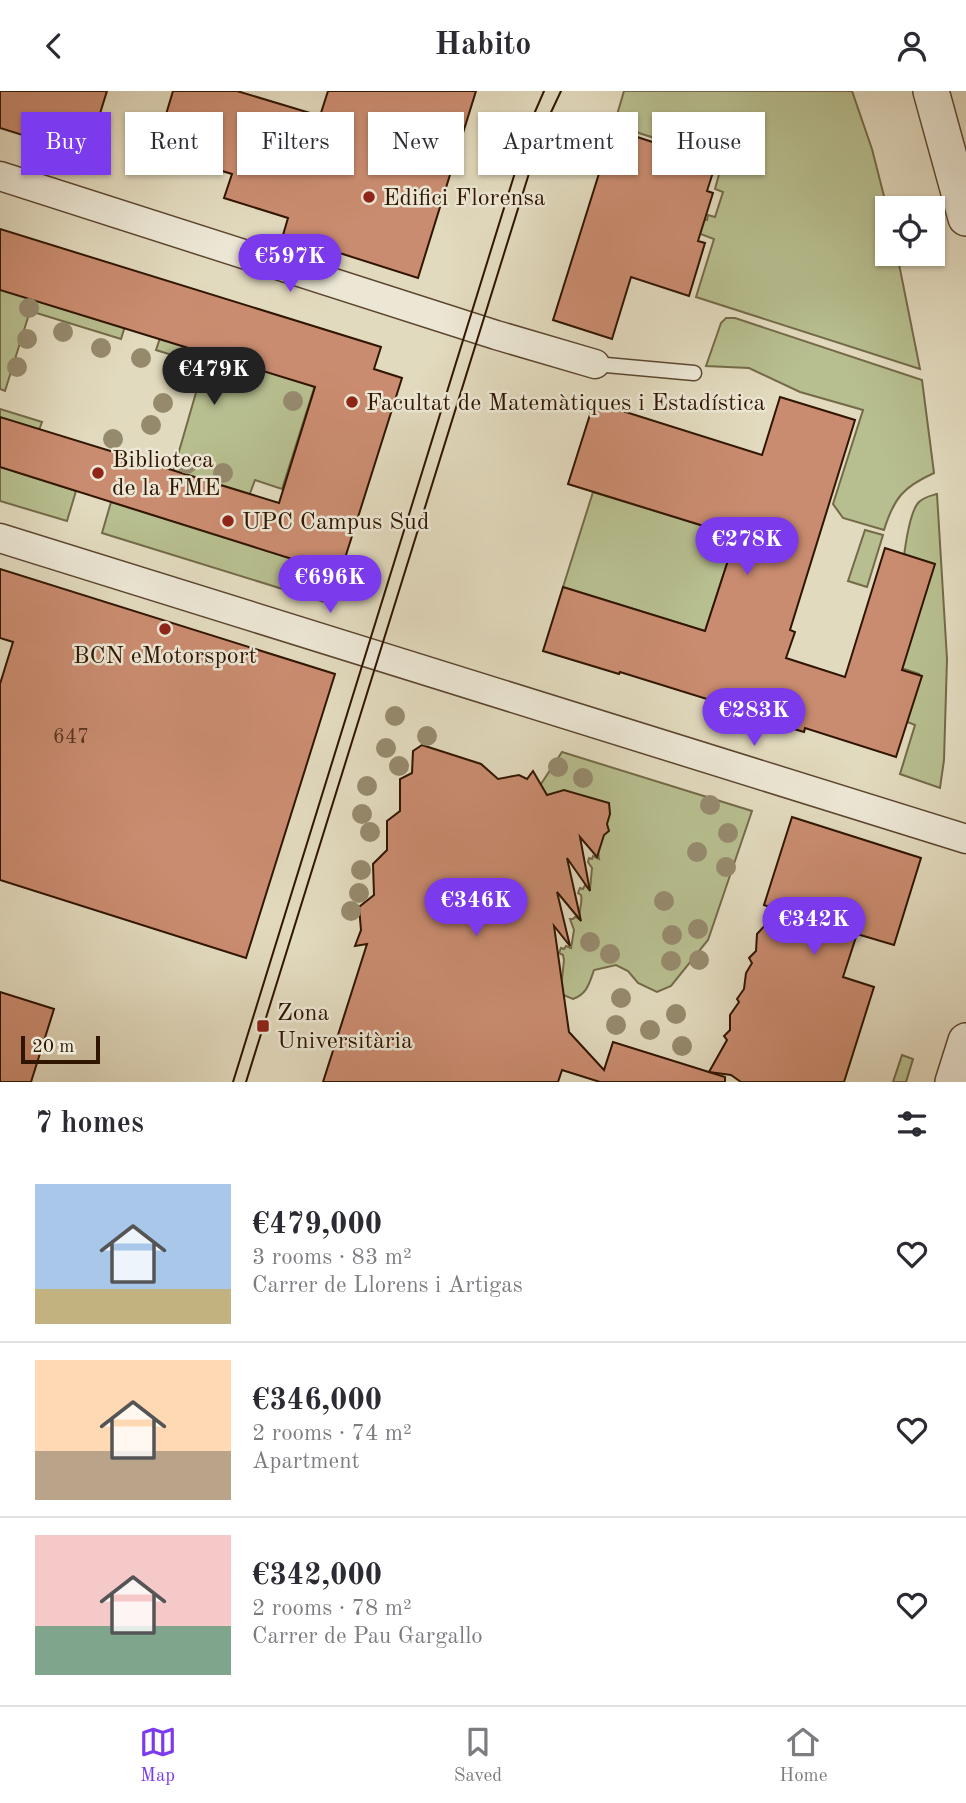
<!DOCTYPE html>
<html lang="en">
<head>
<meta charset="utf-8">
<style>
	body { margin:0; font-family:"Old Standard TT",serif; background:#f2f2f3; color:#2b2b33; height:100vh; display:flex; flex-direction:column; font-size:26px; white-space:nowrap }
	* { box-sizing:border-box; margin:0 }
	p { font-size:23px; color:#7c7c81 }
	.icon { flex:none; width:38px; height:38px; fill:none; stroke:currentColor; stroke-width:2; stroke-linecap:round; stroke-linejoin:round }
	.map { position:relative; height:991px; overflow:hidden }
	.side { display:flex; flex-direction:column; background:#fff; flex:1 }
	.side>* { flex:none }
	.top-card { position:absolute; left:21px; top:21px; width:924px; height:63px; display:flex; gap:14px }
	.buttons { position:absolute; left:875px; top:105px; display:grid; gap:14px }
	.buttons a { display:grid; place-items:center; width:70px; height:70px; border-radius:0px; background:#fff; box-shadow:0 2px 5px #0004; font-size:35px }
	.scale { position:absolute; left:21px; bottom:18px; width:79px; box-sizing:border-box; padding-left:7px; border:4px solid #301500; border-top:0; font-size:19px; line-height:24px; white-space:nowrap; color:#301500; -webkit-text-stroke:5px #ece7d5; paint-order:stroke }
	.price { position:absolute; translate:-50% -60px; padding:0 16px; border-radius:24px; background:#7c3aed; color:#fff; font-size:23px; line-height:46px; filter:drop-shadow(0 2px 4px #0008) }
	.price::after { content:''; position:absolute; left:50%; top:42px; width:21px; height:16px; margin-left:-10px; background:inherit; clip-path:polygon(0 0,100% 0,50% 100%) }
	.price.on { background:#222; color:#fff }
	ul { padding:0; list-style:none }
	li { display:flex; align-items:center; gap:21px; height:175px; padding:0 35px }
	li+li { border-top:2px solid #e1e1e2 }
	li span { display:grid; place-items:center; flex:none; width:196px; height:140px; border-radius:0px; color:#555 }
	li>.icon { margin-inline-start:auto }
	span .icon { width:84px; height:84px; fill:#fffc; stroke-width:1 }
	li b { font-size:30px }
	h2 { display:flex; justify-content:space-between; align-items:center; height:84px; padding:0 35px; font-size:30px }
	.chip { padding:0 24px; border-radius:0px; background:#fff; box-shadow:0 2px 5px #0004; font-size:24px; line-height:63px }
	.chip.on { background:#7c3aed; color:#fff }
	header { display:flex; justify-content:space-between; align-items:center; height:91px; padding:0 35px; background:#fff; font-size:32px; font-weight:800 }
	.menu { display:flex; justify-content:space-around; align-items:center; height:98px; border-top:2px solid #e1e1e2; background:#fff; font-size:19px; color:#7c7c81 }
	.menu a { display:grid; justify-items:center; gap:4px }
	.menu .on { color:#7c3aed }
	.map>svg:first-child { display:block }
	.green { fill:#b7be8f; stroke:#746a48; stroke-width:2 }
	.building { fill:#ca8c70; stroke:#301500; stroke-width:2 }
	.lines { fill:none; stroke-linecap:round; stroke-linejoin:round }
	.service-casing { stroke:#5c4630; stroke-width:17 }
	.minor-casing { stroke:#5c4630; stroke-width:31 }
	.tertiary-casing { stroke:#5c4630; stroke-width:38 }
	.service { stroke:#ece7d5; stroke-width:14 }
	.minor { stroke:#ece7d5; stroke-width:28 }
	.tertiary { stroke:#ece7d5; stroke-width:35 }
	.tram { stroke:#301500; stroke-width:2 }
	.tree { fill:#968a6d }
	.poi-dot { fill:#8f2418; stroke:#ece7d5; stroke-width:2.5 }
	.labels { text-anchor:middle; stroke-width:5; stroke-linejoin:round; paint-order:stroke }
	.number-label { font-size:21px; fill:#56331c }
	.poi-label { font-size:24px; fill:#301500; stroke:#ece7d5; text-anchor:start }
</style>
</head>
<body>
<header><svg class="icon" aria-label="back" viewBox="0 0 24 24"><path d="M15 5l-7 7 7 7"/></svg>Habito<svg class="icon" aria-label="person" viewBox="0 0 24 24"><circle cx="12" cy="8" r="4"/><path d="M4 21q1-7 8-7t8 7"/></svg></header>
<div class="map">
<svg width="966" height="991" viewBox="0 0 966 991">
	<rect width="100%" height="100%" fill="#e2dabe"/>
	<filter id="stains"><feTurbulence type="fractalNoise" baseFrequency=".00286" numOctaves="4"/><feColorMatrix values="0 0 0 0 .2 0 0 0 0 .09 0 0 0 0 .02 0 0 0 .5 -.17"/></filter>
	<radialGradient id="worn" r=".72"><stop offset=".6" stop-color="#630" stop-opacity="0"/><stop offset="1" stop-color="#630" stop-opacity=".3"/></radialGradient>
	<g class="green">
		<polygon points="624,0 852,0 872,58 887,117 887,163 897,163 920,278 696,206 714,148 698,142 703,128 707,129 708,124 715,126 723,101 715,98 723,69 614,34"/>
		<polygon points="0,197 126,232 121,248 30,220 5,300 0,298"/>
		<path d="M726 227H735L922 289 934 382C903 396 894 407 884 439L843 427 833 413 863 319 800 301 749 277 706 275 721 232Z"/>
		<polygon points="161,244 316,291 282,398 255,389 249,405 173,381 204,274 156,259"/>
		<polygon points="0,318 42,331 39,339 0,327"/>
		<polygon points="0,376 76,400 67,430 0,410"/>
		<polygon points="593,401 736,445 705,540 563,496"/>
		<path d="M937 403 947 568 944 669 940 697 900 683 915 634 905 630 919 583 895 575C898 544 901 433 918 412 923 406 930 405 937 403Z"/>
		<polygon points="111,411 340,483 331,513 102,442"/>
		<polygon points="865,439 883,444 867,496 848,490"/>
		<path d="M562 661 752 720 708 849 671 895 657 901 638 892 628 880 616 874 594 879C589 893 587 903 573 908L556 901 562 888 564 869 563 864 559 862 561 857 564 858 566 855 571 857 574 839 570 828H573L575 826 580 828C578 819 583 813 581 804L578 802 580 797 583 798 585 794 590 798 592 777 588 771 589 767 592 768 593 765 599 768C595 749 612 732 608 714L550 709 542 701 541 693Z"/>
		<polygon points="902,964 913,968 906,991 893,991"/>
	</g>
	<g class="building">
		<polygon points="0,0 107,0 87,64 0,37"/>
		<polygon points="173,0 237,0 320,25 328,0 476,0 418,187 283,144 288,127 224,107 232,83 155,60"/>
		<polygon points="613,38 716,72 707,100 713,102 698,150 705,152 689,205 631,186 612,248 553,229"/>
		<polygon points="0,138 381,256 374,278 402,287 340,483 0,376 0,326 279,412 315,296 0,199"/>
		<polygon points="780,306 855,329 790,539 795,541 786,567 845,586 885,457 935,473 902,579 922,585 896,666 805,637 804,641 767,630 768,627 620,581 619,583 543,560 563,496 705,540 736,445 568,393 594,311 762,364"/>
		<polygon points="0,478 335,583 246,867 0,789 0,593 13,551 0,547"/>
		<polygon points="422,654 481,673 498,688 519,684 527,688 533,680 547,704 564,699 609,712 610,723 607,733 609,740 604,744 597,766 580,746 590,800 567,767 581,830 557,801 570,855 554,835 569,941 604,979 613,951 725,986 725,991 600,991 562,979 558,991 323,991 367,853 355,855 361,839 359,816 374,804 373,773 387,759 387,730 400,720 400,688 412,682 413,660"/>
		<polygon points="792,726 921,767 894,854 857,843 843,886 874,896 844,991 741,991 731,984 709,981 727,949 724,945 730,939 730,924 739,911 737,908 744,898 746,882 752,872 749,867 756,860 757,843 779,819 764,814"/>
		<polygon points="0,901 54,918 31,991 0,991"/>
	</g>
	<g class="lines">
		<g class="service-casing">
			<polyline id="service" points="595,273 694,282"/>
		</g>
		<g class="minor-casing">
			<g id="minor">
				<polyline points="0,85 496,244 595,273"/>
				<polyline points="0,447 966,748"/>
			</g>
		</g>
		<g class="tertiary-casing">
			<g id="tertiary">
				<polyline points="931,0 966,127"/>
				<polyline points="953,991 966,950"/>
			</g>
		</g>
		<use href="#service" class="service"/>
		<use href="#minor" class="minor"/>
		<use href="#tertiary" class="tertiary"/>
		<g class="tram">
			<polyline points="233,991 531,30 544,0"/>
			<polyline points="246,991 531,76 545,34 561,0"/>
		</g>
	</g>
	<g class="tree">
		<circle cx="29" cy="217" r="10"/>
		<circle cx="63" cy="241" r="10"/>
		<circle cx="27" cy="248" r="10"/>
		<circle cx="101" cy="257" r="10"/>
		<circle cx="141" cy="267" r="10"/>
		<circle cx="17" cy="276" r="10"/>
		<circle cx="176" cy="282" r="10"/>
		<circle cx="293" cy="310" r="10"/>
		<circle cx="163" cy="312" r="10"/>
		<circle cx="151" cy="334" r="10"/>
		<circle cx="113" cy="348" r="10"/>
		<circle cx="187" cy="373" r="10"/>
		<circle cx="223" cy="382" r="10"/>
		<circle cx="395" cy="625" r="10"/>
		<circle cx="427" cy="645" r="10"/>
		<circle cx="386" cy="657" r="10"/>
		<circle cx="399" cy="675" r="10"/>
		<circle cx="558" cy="676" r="10"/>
		<circle cx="583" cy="687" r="10"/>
		<circle cx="367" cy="695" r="10"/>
		<circle cx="710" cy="714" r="10"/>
		<circle cx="362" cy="723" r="10"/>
		<circle cx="370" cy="741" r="10"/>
		<circle cx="728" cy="742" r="10"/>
		<circle cx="697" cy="761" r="10"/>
		<circle cx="726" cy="776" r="10"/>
		<circle cx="361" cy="779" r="10"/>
		<circle cx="359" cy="802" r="10"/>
		<circle cx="664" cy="810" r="10"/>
		<circle cx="351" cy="820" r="10"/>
		<circle cx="698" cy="838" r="10"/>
		<circle cx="672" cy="844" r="10"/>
		<circle cx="590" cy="851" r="10"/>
		<circle cx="610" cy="863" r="10"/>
		<circle cx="699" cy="869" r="10"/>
		<circle cx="671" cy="870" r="10"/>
		<circle cx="621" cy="907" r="10"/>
		<circle cx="676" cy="923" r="10"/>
		<circle cx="616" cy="934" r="10"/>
		<circle cx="650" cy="939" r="10"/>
		<circle cx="682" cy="955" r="10"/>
	</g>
	<g class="poi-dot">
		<circle cx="369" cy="106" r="7"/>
		<circle cx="352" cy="311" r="7"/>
		<circle cx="98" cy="382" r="7"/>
		<circle cx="228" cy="430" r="7"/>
		<circle cx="165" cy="538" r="7"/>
		<rect x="256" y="928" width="14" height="14" rx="3.5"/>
	</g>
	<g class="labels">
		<g class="number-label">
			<text x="71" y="652">647</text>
		</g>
		<g class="poi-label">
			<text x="383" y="114">Edifici Florensa</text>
			<text x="366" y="319">Facultat de Matemàtiques i Estadística</text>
			<text x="112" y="376">Biblioteca<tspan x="112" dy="28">de la FME</tspan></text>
			<text x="242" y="438">UPC Campus Sud</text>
			<text x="165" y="572" text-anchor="middle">BCN eMotorsport</text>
			<text x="277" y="929">Zona<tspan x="277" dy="28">Universitària</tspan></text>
		</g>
	</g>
	<rect width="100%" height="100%" filter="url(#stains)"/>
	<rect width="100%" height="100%" fill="url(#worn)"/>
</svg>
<div class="buttons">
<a><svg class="icon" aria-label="locate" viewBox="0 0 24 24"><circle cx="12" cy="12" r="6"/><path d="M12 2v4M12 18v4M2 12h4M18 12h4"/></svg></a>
</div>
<div class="scale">20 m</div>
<b class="price" style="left:290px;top:203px">€597K</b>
<b class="price on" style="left:214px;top:316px">€479K</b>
<b class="price" style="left:747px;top:486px">€278K</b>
<b class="price" style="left:330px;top:524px">€696K</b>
<b class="price" style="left:754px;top:657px">€283K</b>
<b class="price" style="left:476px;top:847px">€346K</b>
<b class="price" style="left:814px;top:866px">€342K</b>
<div class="top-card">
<a class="chip on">Buy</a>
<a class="chip">Rent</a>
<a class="chip">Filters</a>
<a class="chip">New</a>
<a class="chip">Apartment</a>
<a class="chip">House</a>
</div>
</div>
<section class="side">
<h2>7 homes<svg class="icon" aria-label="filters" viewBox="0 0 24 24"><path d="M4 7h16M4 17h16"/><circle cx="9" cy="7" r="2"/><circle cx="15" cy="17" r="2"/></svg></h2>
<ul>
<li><span style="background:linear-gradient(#a9c7e8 75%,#c2b280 0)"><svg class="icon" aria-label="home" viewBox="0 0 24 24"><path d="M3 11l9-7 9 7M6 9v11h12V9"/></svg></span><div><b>€479,000</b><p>3 rooms · 83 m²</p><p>Carrer de Llorens i Artigas</p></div><svg class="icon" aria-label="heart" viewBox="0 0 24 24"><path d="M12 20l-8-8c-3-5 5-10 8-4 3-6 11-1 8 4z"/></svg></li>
<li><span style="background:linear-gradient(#ffd9b3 65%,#b9a48a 0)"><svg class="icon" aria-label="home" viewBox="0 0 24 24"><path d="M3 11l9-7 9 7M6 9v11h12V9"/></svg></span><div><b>€346,000</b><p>2 rooms · 74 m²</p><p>Apartment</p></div><svg class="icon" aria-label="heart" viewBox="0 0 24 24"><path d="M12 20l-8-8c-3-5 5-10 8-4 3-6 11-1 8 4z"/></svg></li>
<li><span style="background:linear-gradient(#f6c9c9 65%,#7fa58c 0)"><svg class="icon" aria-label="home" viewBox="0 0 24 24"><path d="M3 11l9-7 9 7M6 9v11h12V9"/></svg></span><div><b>€342,000</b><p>2 rooms · 78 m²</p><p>Carrer de Pau Gargallo</p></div><svg class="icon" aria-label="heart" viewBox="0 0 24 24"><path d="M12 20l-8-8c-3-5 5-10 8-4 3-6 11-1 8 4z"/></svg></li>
</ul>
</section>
<nav class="menu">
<a class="on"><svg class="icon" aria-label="map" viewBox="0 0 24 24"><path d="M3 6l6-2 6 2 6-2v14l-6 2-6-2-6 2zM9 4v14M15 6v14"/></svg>Map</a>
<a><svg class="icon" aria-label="saved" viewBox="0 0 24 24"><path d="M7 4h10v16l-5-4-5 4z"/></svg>Saved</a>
<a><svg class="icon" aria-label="home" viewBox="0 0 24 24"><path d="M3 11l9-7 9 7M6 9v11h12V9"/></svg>Home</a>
</nav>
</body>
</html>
